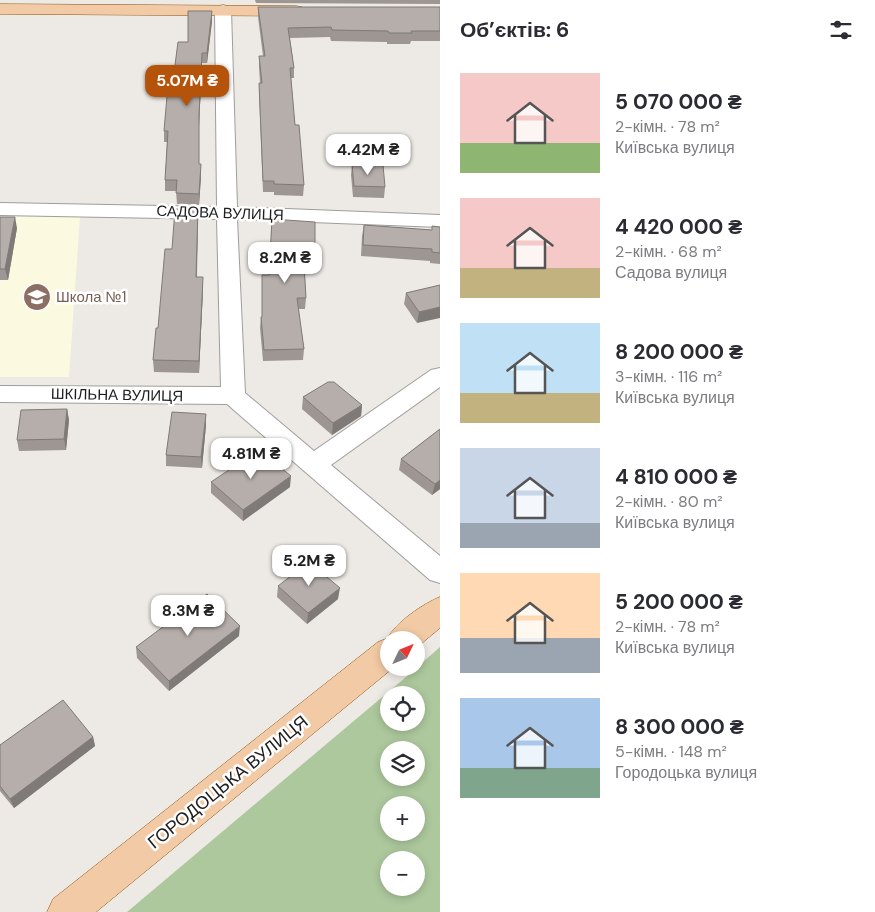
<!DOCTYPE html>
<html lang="uk">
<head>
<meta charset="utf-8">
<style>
	body { margin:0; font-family:"DM Sans",sans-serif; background:#f7f7f7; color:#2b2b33; height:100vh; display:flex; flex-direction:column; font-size:19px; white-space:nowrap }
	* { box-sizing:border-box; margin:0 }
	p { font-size:16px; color:#7c7c81 }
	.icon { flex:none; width:28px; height:28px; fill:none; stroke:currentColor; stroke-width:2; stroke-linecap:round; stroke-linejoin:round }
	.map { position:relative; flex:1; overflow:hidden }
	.side { display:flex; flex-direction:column; background:#fff; width:435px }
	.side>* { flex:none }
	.needle { width:32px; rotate:47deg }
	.fabs { position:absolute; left:380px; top:631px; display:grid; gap:10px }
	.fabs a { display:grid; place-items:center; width:45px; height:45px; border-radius:50%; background:#fff; box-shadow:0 2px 8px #0003; font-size:25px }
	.price { position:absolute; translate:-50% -42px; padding:0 11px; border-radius:10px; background:#fff; color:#222; font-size:16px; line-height:32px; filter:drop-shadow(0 1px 2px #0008) }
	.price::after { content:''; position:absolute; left:50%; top:30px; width:15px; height:11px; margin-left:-8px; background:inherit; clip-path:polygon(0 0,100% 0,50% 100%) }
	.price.current { background:#b45309; color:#fff }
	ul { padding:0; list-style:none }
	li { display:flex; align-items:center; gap:15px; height:125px; padding:0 20px }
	li span { display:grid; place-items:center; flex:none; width:140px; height:100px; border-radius:0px; color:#555 }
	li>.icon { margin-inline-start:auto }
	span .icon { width:60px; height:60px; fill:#fffc; stroke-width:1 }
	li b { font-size:21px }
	h2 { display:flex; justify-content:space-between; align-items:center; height:60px; padding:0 20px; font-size:21px }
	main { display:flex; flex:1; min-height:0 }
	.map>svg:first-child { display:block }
	.education { fill:#fbf9df }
	.forest { fill:#adc89d; fill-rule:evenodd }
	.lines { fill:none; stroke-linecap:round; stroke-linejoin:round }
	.minor-casing { stroke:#9e9e9e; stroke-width:2 }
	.major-casing { stroke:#875610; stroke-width:1 }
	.minor { fill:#fff; fill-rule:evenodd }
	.major { fill:#f2caa5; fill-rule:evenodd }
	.wall { fill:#9d9692 }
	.shaded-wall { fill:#7f7a77 }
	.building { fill:#b6aeaa; stroke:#7f7a77 }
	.labels { text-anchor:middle; stroke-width:5; stroke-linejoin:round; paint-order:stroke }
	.street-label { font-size:15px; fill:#1d1d1d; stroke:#fff }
	.education-label { font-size:15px; fill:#785e54; stroke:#fff; text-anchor:start }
	.near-street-label { font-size:18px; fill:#1d1d1d; stroke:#fff }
</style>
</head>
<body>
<main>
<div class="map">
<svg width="440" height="912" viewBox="0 0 440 912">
	<rect width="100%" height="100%" fill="#ede9e4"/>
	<polygon class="education" points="0,216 80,217 69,377 0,377"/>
	<path class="forest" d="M440 647V912H127L406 677ZM389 695H416V722H389ZM389 750H416V778H389ZM389 805H416V832H389ZM389 860H416V888H389Z"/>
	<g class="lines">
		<g class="minor-casing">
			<polygon id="minor" points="223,5 229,7 231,10 237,207 440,215 440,227 237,219 245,393 314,451 431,370 440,368 440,387 331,465 440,556 440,583 430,580 227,404 0,402 0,386 221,387 217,219 0,215 0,203 217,207 215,10 217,7"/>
		</g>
		<g class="major-casing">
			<g id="major">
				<polygon points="0,4 296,6 302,7 305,11 302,15 296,16 0,14"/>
				<path d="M440 597V628L416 648V640H389V668H393L96 912H47L53 899 378 642 388 638C395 623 424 603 440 597Z"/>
			</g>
		</g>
		<use href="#minor" class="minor"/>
		<use href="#major" class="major"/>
	</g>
	<g class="wall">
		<polygon points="255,0 440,0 440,4 256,3"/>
		<polygon points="258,7 440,7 440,41 411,41 410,44 387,44 387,42 331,41 330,37 290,38 294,68 294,78 291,78 295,125 304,185 303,196 274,195 274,192 263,192 259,93 259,83 260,83 259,67 259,56 263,56 258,17"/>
		<polygon points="212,21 207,63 202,63 199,126 199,164 201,176 199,205 177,204 176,191 165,191 165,180 167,142 164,142 164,131 171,96 188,42"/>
		<polygon points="352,164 385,187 384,198 353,197 351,175"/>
		<polygon points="0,217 17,228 8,280 0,280"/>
		<polygon points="272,219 315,247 314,259 304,258 306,298 305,309 298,309 304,349 303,360 263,361 260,328 261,317 262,317 262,275 269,275"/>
		<polygon points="198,221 197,277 203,289 199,373 154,372 153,360 172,249"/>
		<polygon points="364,225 432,230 432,226 440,227 440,264 430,263 430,261 361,256 362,236"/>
		<polygon points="440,285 417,323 404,304 406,293"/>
		<polygon points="303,397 362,405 361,416 332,435 302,409"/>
		<polygon points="67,409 69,420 66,450 19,451 17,440"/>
		<polygon points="206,414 206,425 202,468 166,466 166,455"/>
		<polygon points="440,429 440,489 432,495 399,470 401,459"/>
		<polygon points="211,482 290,487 243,521 211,493"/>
		<polygon points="278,586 338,599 307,624 277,597"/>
		<polygon points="239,636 169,691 137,658 136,647"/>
		<polygon points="93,737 95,746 14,808 0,791 0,745"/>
	</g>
	<g class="shaded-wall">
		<polygon points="212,11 212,21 207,63 207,53"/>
		<polygon points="202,53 202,63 199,126 199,115"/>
		<polygon points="201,164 201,176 199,205 199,194"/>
		<polygon points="198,209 198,221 196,289 196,277"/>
		<polygon points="15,217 17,228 8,280 5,269"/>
		<polygon points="203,277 203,289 199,373 199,361"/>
		<polygon points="440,307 440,318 417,323 419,312"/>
		<polygon points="362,405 361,416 332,435 333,423"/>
		<polygon points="67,409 69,420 66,450 64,439"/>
		<polygon points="206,414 206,425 202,468 201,457"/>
		<polygon points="291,476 290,487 243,521 243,510"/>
		<polygon points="440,480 440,489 432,495 435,484"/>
		<polygon points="340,588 338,599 307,624 308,613"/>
		<polygon points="240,626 239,636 169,691 169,681"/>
		<polygon points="93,737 95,746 14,808 10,799"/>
	</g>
	<g class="building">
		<polygon points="258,7 440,7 440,31 411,31 412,33 389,33 388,31 332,30 331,27 288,28 294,68 290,68 295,125 299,125 304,185 274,184 274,181 263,181 259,83 262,83 259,56 265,56"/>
		<polygon points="188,11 212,11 207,53 202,53 199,115 199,164 201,164 199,194 176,193 177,180 165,180 168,131 164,131 167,96 171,96 178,42 188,42"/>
		<polygon points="352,164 383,165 385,187 354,186"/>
		<polygon points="175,209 198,209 196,277 203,277 199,361 153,360 156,328 158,328 165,249 172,249"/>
		<polygon points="0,217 15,217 5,269 0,269"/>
		<polygon points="272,219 315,222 315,247 303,247 306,298 297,298 304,349 264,350 261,317 262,317 262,275 269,275"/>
		<polygon points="364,225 432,230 432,226 440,227 440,253 432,252 432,249 363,245"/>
		<polygon points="440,285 440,307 419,312 406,293"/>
		<polygon points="328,382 334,382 362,405 333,423 303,397"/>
		<polygon points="67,409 64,439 17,440 21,410"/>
		<polygon points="172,412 206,414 201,457 166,455"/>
		<polygon points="440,429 440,480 435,484 401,459"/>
		<polygon points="259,450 291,476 243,510 211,482"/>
		<polygon points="309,562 340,588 308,613 278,586"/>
		<polygon points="207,594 240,626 169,681 136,647"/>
		<polygon points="63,700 93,737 10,799 0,786 0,745"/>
	</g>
	<defs>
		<g id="school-disc" transform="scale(1.4375)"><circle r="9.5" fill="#8d6e63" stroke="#fff"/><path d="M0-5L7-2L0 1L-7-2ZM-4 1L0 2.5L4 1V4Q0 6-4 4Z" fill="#fff"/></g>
	</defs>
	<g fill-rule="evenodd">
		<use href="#school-disc" x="37" y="297"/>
	</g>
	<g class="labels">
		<g class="street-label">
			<text transform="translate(220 213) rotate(2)" y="5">САДОВА ВУЛИЦЯ</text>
			<text transform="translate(117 395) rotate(1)" y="5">ШКІЛЬНА ВУЛИЦЯ</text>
		</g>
		<g class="education-label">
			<text x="56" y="302">Школа №1</text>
		</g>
		<g class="near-street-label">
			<text transform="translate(228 782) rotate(-39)" y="6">ГОРОДОЦЬКА ВУЛИЦЯ</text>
		</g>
	</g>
</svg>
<div class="fabs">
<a><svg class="needle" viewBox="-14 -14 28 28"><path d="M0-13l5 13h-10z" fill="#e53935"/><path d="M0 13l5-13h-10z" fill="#7c7c81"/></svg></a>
<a><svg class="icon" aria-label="locate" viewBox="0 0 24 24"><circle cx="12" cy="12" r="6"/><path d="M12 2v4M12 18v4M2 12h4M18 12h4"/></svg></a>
<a><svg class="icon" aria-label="layers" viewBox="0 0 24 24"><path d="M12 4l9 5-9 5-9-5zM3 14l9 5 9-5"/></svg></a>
<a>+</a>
<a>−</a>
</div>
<b class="price current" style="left:187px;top:107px">5.07M ₴</b>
<b class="price" style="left:368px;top:176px">4.42M ₴</b>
<b class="price" style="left:285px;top:284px">8.2M ₴</b>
<b class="price" style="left:251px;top:480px">4.81M ₴</b>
<b class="price" style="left:309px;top:587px">5.2M ₴</b>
<b class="price" style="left:188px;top:637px">8.3M ₴</b>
</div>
<section class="side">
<h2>Об’єктів: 6<svg class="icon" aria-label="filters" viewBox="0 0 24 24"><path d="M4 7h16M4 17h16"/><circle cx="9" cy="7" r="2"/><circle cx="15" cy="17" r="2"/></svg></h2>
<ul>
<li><span style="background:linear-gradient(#f6c9c9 70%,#8fb573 0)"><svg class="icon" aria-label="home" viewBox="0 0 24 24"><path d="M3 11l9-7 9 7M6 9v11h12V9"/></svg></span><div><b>5 070 000 ₴</b><p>2-кімн. · 78 m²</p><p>Київська вулиця</p></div></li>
<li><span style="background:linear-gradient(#f6c9c9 70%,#c2b280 0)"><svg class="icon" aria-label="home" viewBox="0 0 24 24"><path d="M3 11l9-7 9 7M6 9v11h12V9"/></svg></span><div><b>4 420 000 ₴</b><p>2-кімн. · 68 m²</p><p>Садова вулиця</p></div></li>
<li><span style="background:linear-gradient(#bfe0f5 70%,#c2b280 0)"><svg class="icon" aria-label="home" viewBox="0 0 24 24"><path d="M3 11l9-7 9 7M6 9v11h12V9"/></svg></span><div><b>8 200 000 ₴</b><p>3-кімн. · 116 m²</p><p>Київська вулиця</p></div></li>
<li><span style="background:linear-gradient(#c9d6e8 75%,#9aa5b1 0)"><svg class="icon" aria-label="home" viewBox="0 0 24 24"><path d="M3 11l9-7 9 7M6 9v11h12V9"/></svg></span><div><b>4 810 000 ₴</b><p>2-кімн. · 80 m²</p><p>Київська вулиця</p></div></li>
<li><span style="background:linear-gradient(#ffd9b3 65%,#9aa5b1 0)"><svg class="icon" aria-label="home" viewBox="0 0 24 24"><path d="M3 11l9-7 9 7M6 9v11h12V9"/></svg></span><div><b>5 200 000 ₴</b><p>2-кімн. · 78 m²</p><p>Київська вулиця</p></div></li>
<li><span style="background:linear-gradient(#a9c7e8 70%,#7fa58c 0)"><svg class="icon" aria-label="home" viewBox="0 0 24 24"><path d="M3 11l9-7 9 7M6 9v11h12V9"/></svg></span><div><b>8 300 000 ₴</b><p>5-кімн. · 148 m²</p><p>Городоцька вулиця</p></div></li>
</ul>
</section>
</main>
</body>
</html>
